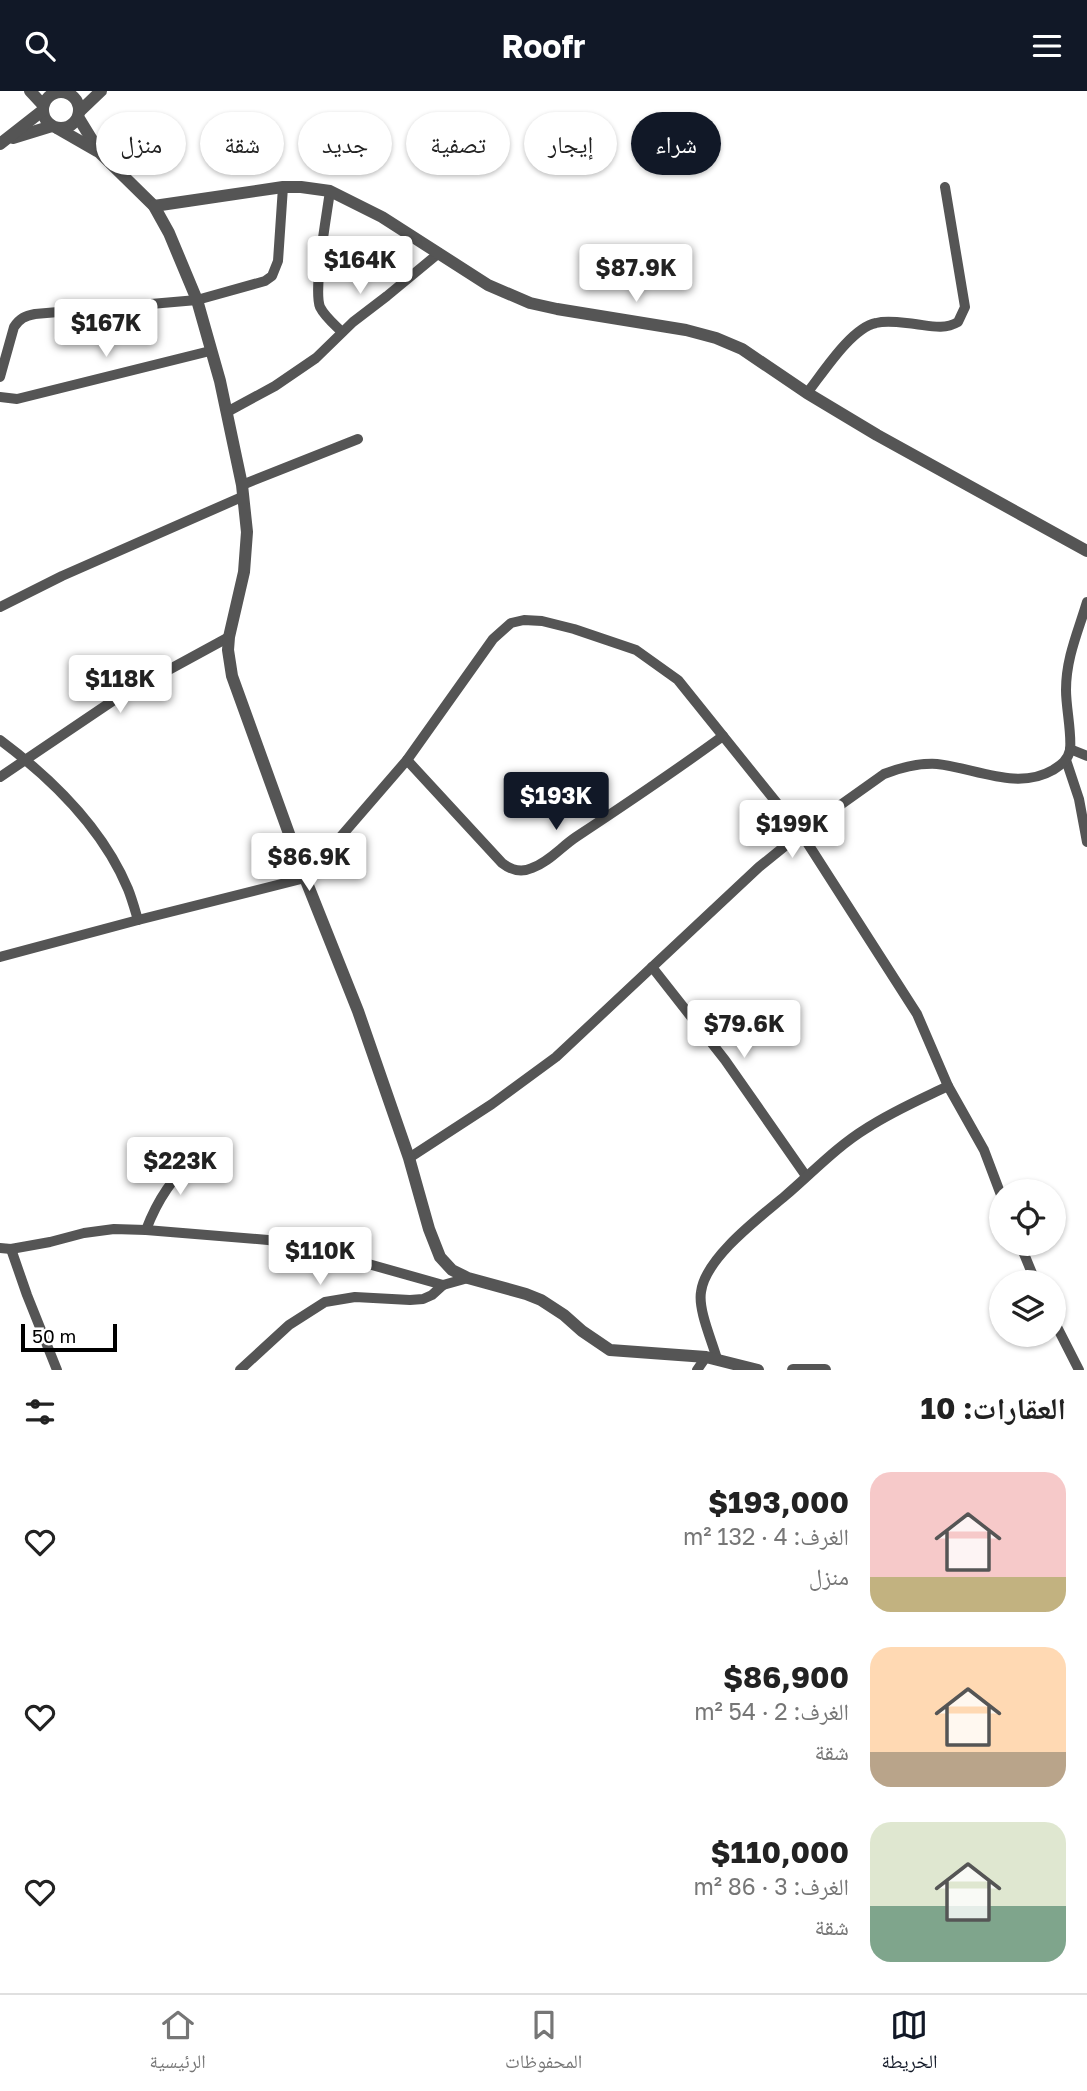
<!DOCTYPE html>
<html lang="ar">
<head>
<meta charset="utf-8">
<style>
	body { margin:0; font-family:"Golos Text","Noto Naskh Arabic",sans-serif; background:#f6f6f6; color:#222; direction:rtl; height:100vh; display:flex; flex-direction:column; font-size:26px; white-space:nowrap }
	* { box-sizing:border-box; margin:0 }
	p { font-size:23px; color:#767676 }
	.icon { flex:none; width:38px; height:38px; fill:none; stroke:currentColor; stroke-width:2; stroke-linecap:round; stroke-linejoin:round }
	.map { position:relative; height:1279px; overflow:hidden; direction:ltr }
	.side { display:flex; flex-direction:column; background:#fff; flex:1 }
	.side>* { flex:none }
	.guide { position:absolute; left:21px; top:21px; width:700px; height:63px; direction:rtl; display:flex; gap:14px }
	.tools { position:absolute; left:989px; top:1088px; display:grid; gap:14px }
	.tools a { display:grid; place-items:center; width:77px; height:77px; border-radius:50%; background:#fff; box-shadow:0 2px 5px #0004; font-size:35px }
	.scale { position:absolute; left:21px; bottom:18px; width:96px; box-sizing:border-box; padding-left:7px; border:4px solid #000; border-top:0; font-size:19px; line-height:24px; white-space:nowrap; color:#000; -webkit-text-stroke:5px #fff; paint-order:stroke }
	.price { position:absolute; translate:-50% -60px; padding:0 16px; border-radius:7px; background:#fff; color:#222; font-size:23px; line-height:46px; filter:drop-shadow(0 2px 4px #0008) }
	.price::after { content:''; position:absolute; left:50%; top:42px; width:21px; height:16px; margin-left:-10px; background:inherit; clip-path:polygon(0 0,100% 0,50% 100%) }
	.price.active { background:#111827; color:#fff }
	ul { padding:0; list-style:none }
	li { display:flex; align-items:center; gap:21px; height:175px; padding:0 21px }
	li span { display:grid; place-items:center; flex:none; width:196px; height:140px; border-radius:21px; color:#555 }
	li>.icon { margin-inline-start:auto }
	span .icon { width:84px; height:84px; fill:#fffc; stroke-width:1 }
	li b { font-size:30px }
	h2 { display:flex; justify-content:space-between; align-items:center; height:84px; padding:0 21px; font-size:30px }
	.pill { padding:0 24px; border-radius:32px; background:#fff; box-shadow:0 2px 5px #0004; font-size:24px; line-height:63px }
	.pill.active { background:#111827; color:#fff }
	header { display:flex; justify-content:space-between; align-items:center; height:91px; padding:0 21px; background:#111827; color:#fff; font-size:32px; font-weight:700 }
	.dock { display:flex; justify-content:space-around; align-items:center; height:98px; border-top:2px solid #e0e0e0; background:#fff; font-size:19px; color:#767676 }
	.dock a { display:grid; justify-items:center; gap:4px }
	.dock .active { color:#111827 }
	.map>svg:first-child { display:block }
	.lines { fill:none; stroke-linecap:round; stroke-linejoin:round }
	.minor { stroke:#555; stroke-width:10 }
	.tertiary { stroke:#555; stroke-width:12 }
</style>
</head>
<body>
<header><svg class="icon" aria-label="menu" viewBox="0 0 24 24"><path d="M4 6h16M4 12h16M4 18h16"/></svg>Roofr<svg class="icon" aria-label="search" viewBox="0 0 24 24"><circle cx="10" cy="10" r="6"/><path d="M15 15l6 6"/></svg></header>
<div class="map">
<svg width="1087" height="1279" viewBox="0 0 1087 1279">
	<rect width="100%" height="100%" fill="#fff"/>
	<g class="lines">
		<g class="minor">
			<path d="M330 100C327 123 313 198 320 216 325 226 335 234 342 241"/>
			<path d="M0 286 14 236C20 227 25 225 35 223L197 209 265 190 272 185 278 170 283 96"/>
			<path d="M807 302C823 282 851 237 876 232 889 229 903 232 915 233 931 235 944 239 958 231L965 216 945 96"/>
			<polyline points="0,306 17,308 210,260"/>
			<polyline points="227,321 275,295 316,267 353,231 387,205 439,162"/>
			<polyline points="242,394 358,348"/>
			<polyline points="0,516 62,485 244,405"/>
			<path d="M0 649C51 687 103 738 128 798 132 808 135 819 138 829"/>
			<polyline points="1070,658 1087,665"/>
			<path d="M407 669 502 772C511 779 521 782 532 777 549 771 561 756 576 746 626 713 675 680 723 645"/>
			<polyline points="1066,669 1079,708 1087,751"/>
			<polyline points="0,686 117,607 229,546"/>
			<polyline points="0,866 138,829 305,787 407,669 493,548 511,532 524,529 542,530 574,538 636,559 678,589 801,742 917,923 948,995"/>
			<polyline points="652,876 725,969 806,1085"/>
			<path d="M409 1067 492 1013 556 966 759 776 801 742 884 683C902 676 918 672 937 673 975 677 1017 700 1053 679 1061 674 1068 669 1070 659 1072 643 1066 617 1066 599 1066 567 1078 541 1087 511"/>
			<path d="M146 1139C158 1107 173 1087 197 1063"/>
			<polyline points="1020,1153 1036,1192"/>
			<polyline points="0,1157 11,1158 50,1151 84,1142 114,1138 146,1139 268,1149 301,1154 443,1194 468,1187"/>
			<polyline points="11,1158 27,1204 57,1279"/>
			<polyline points="1054,1230 1079,1279"/>
			<path d="M717 1268C712 1250 698 1219 701 1201 705 1167 760 1126 785 1105 812 1082 836 1056 867 1037 893 1020 921 1008 948 995L984 1059 1001 1104"/>
			<polyline points="240,1279 289,1234 325,1211 355,1206 410,1209 423,1208 432,1204 443,1194"/>
			<polyline points="697,1279 706,1266"/>
		</g>
		<g class="tertiary">
			<polyline points="30,0 43,14"/>
			<circle cx="61" cy="19" r="18"/>
			<polyline points="79,21 101,0"/>
			<polyline points="78,26 100,62 154,115 169,142 197,209 220,290 242,394 247,441 244,481 229,546 228,559 232,585 305,787 358,920 409,1067 429,1138 440,1166 452,1179 468,1187 526,1203 541,1209 564,1224 582,1240 610,1259 706,1266 758,1279"/>
			<polyline points="57,37 97,60"/>
			<polyline points="13,47 52,35"/>
			<polyline points="0,53 42,20"/>
			<polyline points="154,115 283,96 301,96 330,100 382,126 488,194 530,212 557,218 686,239 716,247 742,258 807,302 877,344 1087,460"/>
			<polyline points="793,1279 825,1279"/>
		</g>
	</g>
</svg>
<div class="tools">
<a><svg class="icon" aria-label="locate" viewBox="0 0 24 24"><circle cx="12" cy="12" r="6"/><path d="M12 2v4M12 18v4M2 12h4M18 12h4"/></svg></a>
<a><svg class="icon" aria-label="layers" viewBox="0 0 24 24"><path d="M12 4l9 5-9 5-9-5zM3 14l9 5 9-5"/></svg></a>
</div>
<div class="scale">50 m</div>
<b class="price" style="left:360px;top:205px">$164K</b>
<b class="price" style="left:636px;top:213px">$87.9K</b>
<b class="price" style="left:106px;top:268px">$167K</b>
<b class="price" style="left:120px;top:624px">$118K</b>
<b class="price active" style="left:556px;top:741px">$193K</b>
<b class="price" style="left:792px;top:769px">$199K</b>
<b class="price" style="left:309px;top:802px">$86.9K</b>
<b class="price" style="left:744px;top:969px">$79.6K</b>
<b class="price" style="left:180px;top:1106px">$223K</b>
<b class="price" style="left:320px;top:1196px">$110K</b>
<div class="guide">
<a class="pill active">شراء</a>
<a class="pill">إيجار</a>
<a class="pill">تصفية</a>
<a class="pill">جديد</a>
<a class="pill">شقة</a>
<a class="pill">منزل</a>
</div>
</div>
<section class="side">
<h2>العقارات: 10<svg class="icon" aria-label="filters" viewBox="0 0 24 24"><path d="M4 7h16M4 17h16"/><circle cx="9" cy="7" r="2"/><circle cx="15" cy="17" r="2"/></svg></h2>
<ul>
<li><span style="background:linear-gradient(#f6c9c9 75%,#c2b280 0)"><svg class="icon" aria-label="home" viewBox="0 0 24 24"><path d="M3 11l9-7 9 7M6 9v11h12V9"/></svg></span><div><b>$193,000</b><p>الغرف: 4 · 132 m²</p><p>منزل</p></div><svg class="icon" aria-label="heart" viewBox="0 0 24 24"><path d="M12 20l-8-8c-3-5 5-10 8-4 3-6 11-1 8 4z"/></svg></li>
<li><span style="background:linear-gradient(#ffd9b3 75%,#b9a48a 0)"><svg class="icon" aria-label="home" viewBox="0 0 24 24"><path d="M3 11l9-7 9 7M6 9v11h12V9"/></svg></span><div><b>$86,900</b><p>الغرف: 2 · 54 m²</p><p>شقة</p></div><svg class="icon" aria-label="heart" viewBox="0 0 24 24"><path d="M12 20l-8-8c-3-5 5-10 8-4 3-6 11-1 8 4z"/></svg></li>
<li><span style="background:linear-gradient(#dfe7d0 60%,#7fa58c 0)"><svg class="icon" aria-label="home" viewBox="0 0 24 24"><path d="M3 11l9-7 9 7M6 9v11h12V9"/></svg></span><div><b>$110,000</b><p>الغرف: 3 · 86 m²</p><p>شقة</p></div><svg class="icon" aria-label="heart" viewBox="0 0 24 24"><path d="M12 20l-8-8c-3-5 5-10 8-4 3-6 11-1 8 4z"/></svg></li>
</ul>
</section>
<nav class="dock">
<a class="active"><svg class="icon" aria-label="map" viewBox="0 0 24 24"><path d="M3 6l6-2 6 2 6-2v14l-6 2-6-2-6 2zM9 4v14M15 6v14"/></svg>الخريطة</a>
<a><svg class="icon" aria-label="saved" viewBox="0 0 24 24"><path d="M7 4h10v16l-5-4-5 4z"/></svg>المحفوظات</a>
<a><svg class="icon" aria-label="home" viewBox="0 0 24 24"><path d="M3 11l9-7 9 7M6 9v11h12V9"/></svg>الرئيسية</a>
</nav>
</body>
</html>
